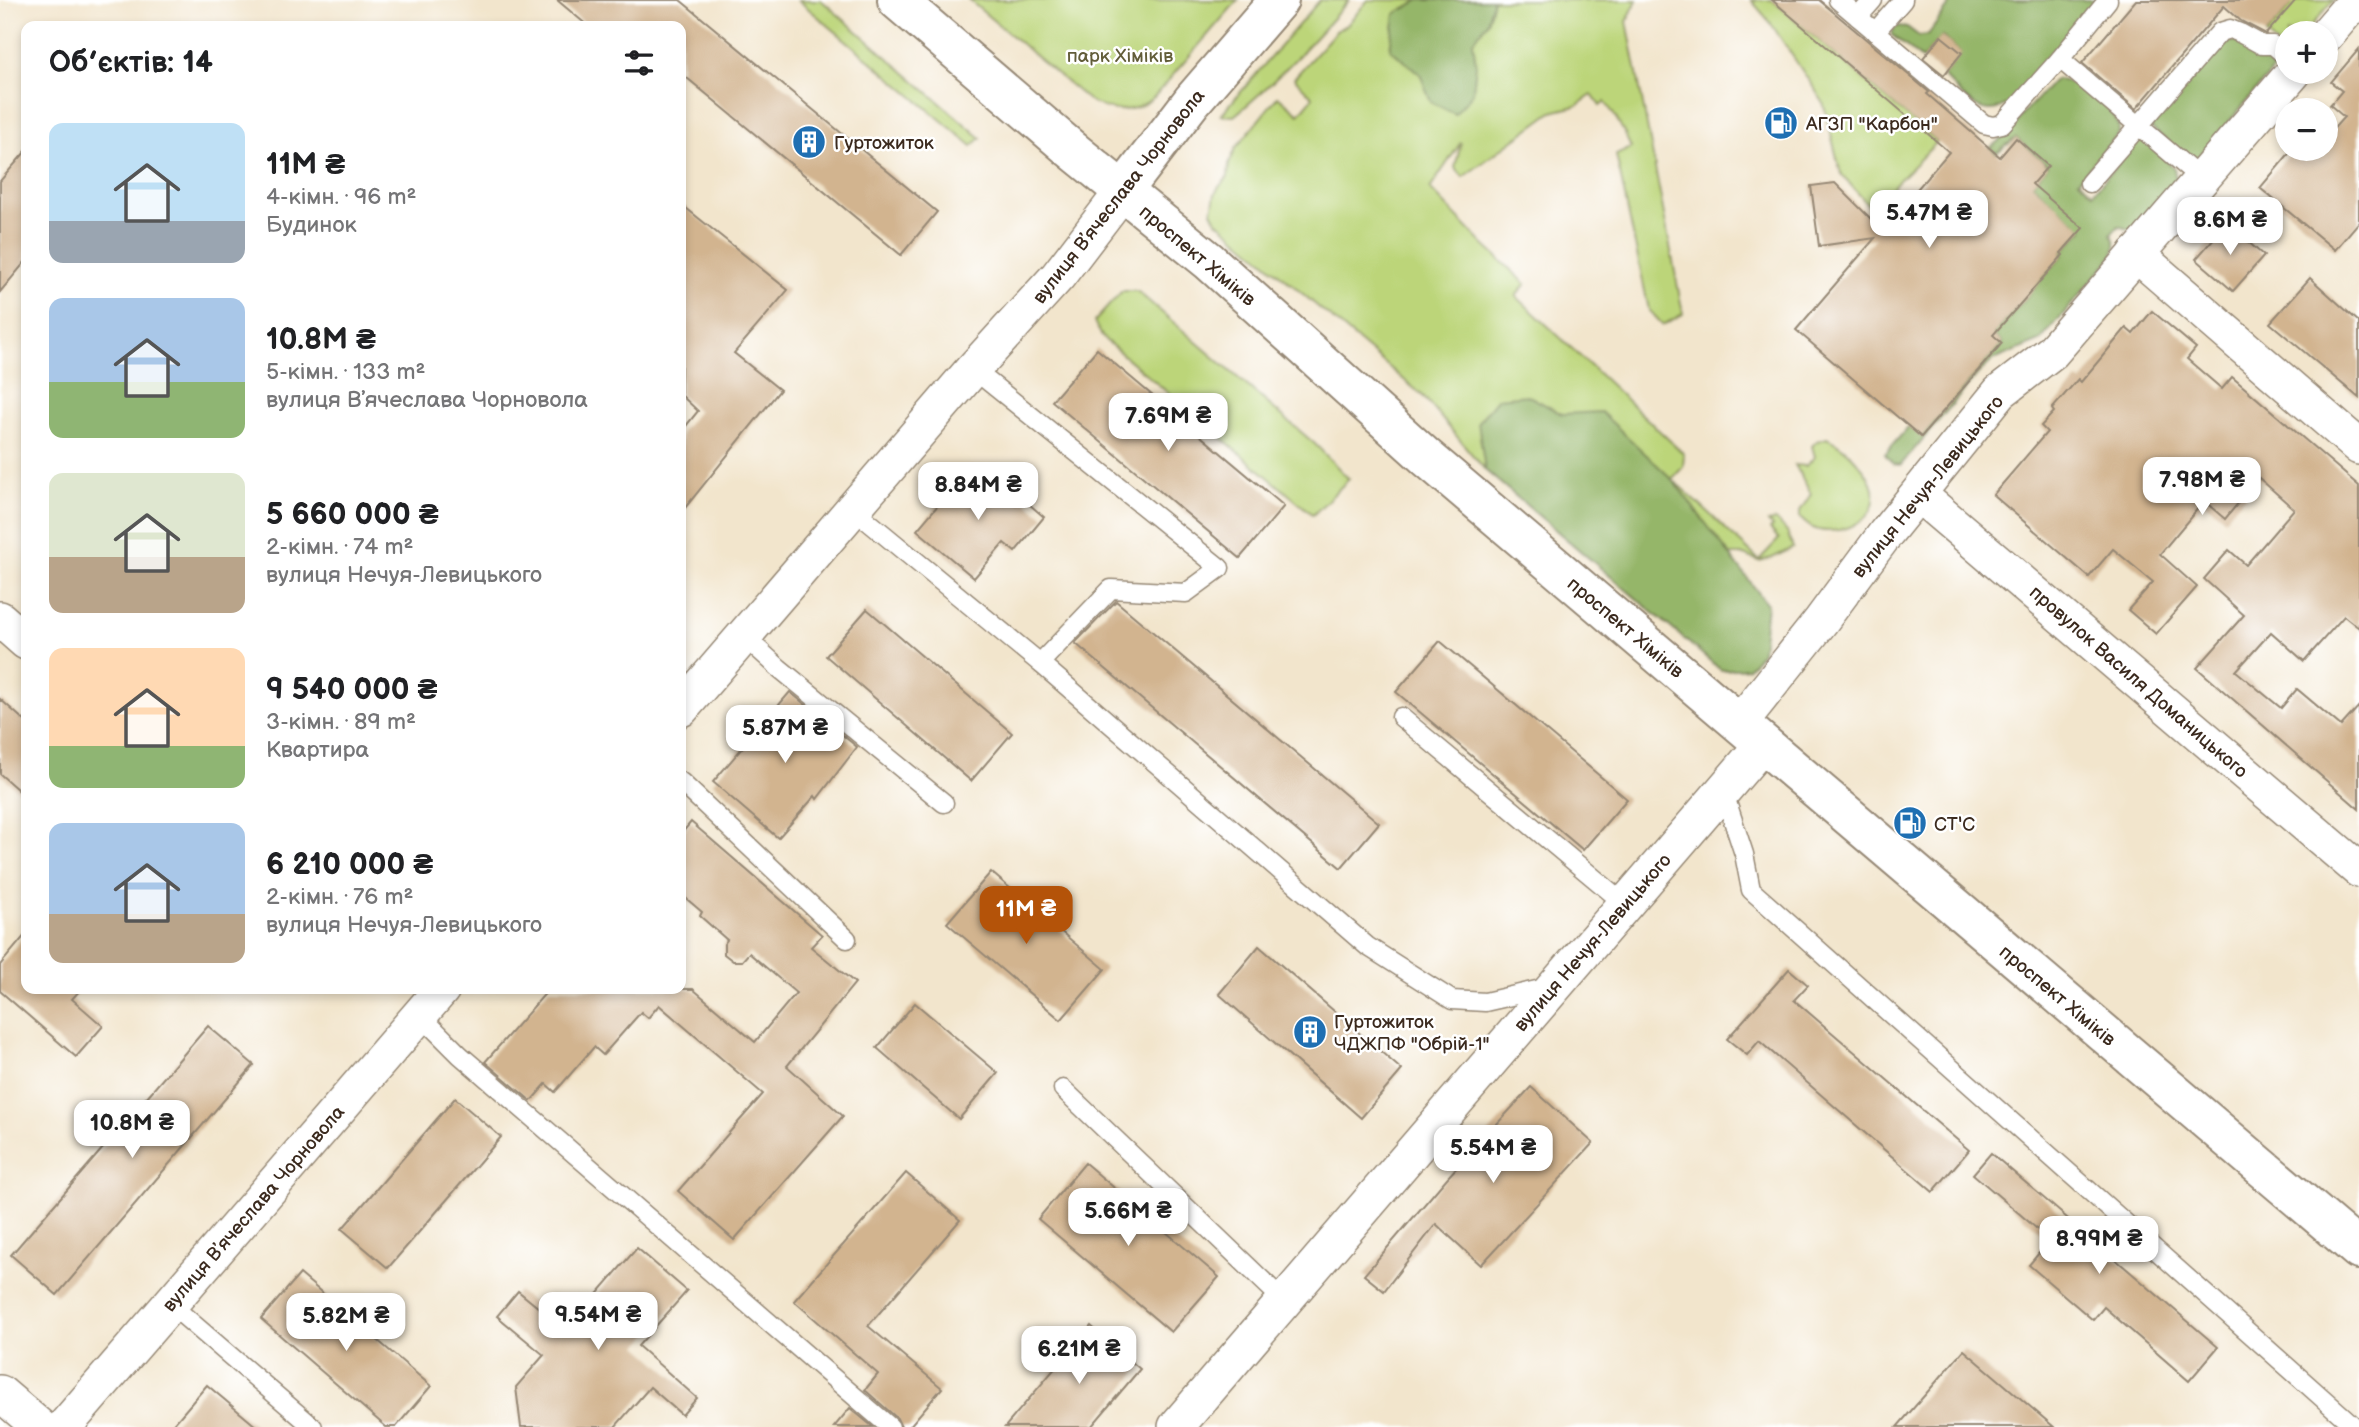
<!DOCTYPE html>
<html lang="uk">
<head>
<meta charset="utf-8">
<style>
	body { margin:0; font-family:"Balsamiq Sans",sans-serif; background:#f6f6f6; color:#202124; height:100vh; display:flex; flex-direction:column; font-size:26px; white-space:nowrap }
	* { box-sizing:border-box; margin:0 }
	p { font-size:23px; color:#757577 }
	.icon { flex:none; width:38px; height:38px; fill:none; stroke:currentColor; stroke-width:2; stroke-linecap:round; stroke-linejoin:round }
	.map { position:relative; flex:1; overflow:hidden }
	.side { position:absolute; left:21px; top:21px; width:665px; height:973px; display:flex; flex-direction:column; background:#fff; border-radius:14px; box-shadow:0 4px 10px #0003 }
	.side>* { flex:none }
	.tools { position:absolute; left:2275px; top:21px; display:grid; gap:14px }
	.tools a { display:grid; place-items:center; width:63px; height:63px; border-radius:50%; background:#fff; box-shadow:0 4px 10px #0003; font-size:35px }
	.price { position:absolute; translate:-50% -60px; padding:0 16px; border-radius:14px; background:#fff; color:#222; font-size:23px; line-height:46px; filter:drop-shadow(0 2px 4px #0008) }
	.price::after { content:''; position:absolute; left:50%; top:42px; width:21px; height:16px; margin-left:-10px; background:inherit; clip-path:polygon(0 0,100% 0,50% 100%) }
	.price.on { background:#b45309; color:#fff }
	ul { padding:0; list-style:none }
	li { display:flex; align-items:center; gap:21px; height:175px; padding:0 28px }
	li span { display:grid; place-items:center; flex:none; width:196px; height:140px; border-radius:14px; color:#555 }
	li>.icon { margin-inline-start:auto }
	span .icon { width:84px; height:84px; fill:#fffc; stroke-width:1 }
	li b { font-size:30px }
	h2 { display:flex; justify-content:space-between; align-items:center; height:84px; padding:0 28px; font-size:30px }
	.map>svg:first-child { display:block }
	.green { fill:#bcd579; stroke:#7c804c; stroke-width:2 }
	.forest { fill:#95b669; stroke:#687044; stroke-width:2 }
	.building { fill:#d2b48f }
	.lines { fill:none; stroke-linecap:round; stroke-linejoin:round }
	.lane-casing { stroke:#968875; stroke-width:21 }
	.street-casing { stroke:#968875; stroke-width:38 }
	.secondary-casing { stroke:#968875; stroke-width:42 }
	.primary-casing { stroke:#968875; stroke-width:42 }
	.lane { stroke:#fff; stroke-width:18 }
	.street { stroke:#fff; stroke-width:35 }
	.secondary { stroke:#fff; stroke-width:38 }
	.primary { stroke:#fff; stroke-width:38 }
	.labels { text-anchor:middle; stroke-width:5; stroke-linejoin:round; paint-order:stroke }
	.park-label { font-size:19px; fill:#625d39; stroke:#fff }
	.poi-label { font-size:19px; fill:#3b2a1e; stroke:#fff; text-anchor:start }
	.street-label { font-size:19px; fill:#3b2a1e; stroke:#fff }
</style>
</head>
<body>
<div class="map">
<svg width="2359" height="1427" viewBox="0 0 2359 1427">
	<rect width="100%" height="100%" fill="#fff"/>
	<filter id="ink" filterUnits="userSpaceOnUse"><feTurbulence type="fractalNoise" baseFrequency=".0143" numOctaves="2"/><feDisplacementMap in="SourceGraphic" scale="14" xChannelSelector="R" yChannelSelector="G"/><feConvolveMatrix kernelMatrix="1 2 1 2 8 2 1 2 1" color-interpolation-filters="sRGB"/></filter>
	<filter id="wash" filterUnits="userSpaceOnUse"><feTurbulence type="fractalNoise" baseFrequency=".00686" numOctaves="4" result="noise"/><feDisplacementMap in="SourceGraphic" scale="28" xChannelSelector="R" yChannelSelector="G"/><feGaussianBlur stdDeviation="1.57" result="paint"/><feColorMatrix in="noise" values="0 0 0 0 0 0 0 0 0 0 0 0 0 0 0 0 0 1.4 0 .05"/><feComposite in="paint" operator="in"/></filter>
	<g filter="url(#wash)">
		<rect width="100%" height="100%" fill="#f2e5cc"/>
		<g class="green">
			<polygon points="798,0 821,0 981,138 972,146"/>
			<path d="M969 0H1238L1154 97C1133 115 1110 113 1088 100Z"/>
			<path d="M1320 0H1349C1313 41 1277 81 1234 116L1221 115Z"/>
			<path d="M1368 0H1637L1627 21 1683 314 1663 325 1649 310 1616 155 1631 148C1624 131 1617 117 1605 102L1600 106 1592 95 1576 106 1552 112 1463 177 1455 168 1461 142 1430 189 1483 244 1526 284 1516 296 1684 454 1683 467 1672 479 1759 560 1779 539 1770 529 1772 527 1768 522 1776 520 1787 532 1793 548 1772 558 1759 561 1744 555H1727L1761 644 1762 652 1748 668 1721 670 1485 470 1423 396 1217 221 1212 211 1215 194 1218 188 1228 177 1229 164 1236 148 1278 96 1299 114 1313 97 1294 78 1337 30 1348 24Z"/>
			<polygon points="1751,0 1772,0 1937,142 1871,208 1841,174 1823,102 1770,22"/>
			<polygon points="2285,0 2334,0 2305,33 2287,33 2287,49 2283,51 2266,35 2291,6"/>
			<polygon points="1122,291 1137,291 1315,444 1349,479 1313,515 1103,338 1094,322"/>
			<path d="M1827 438C1848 448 1876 476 1874 500 1872 525 1832 537 1813 528 1808 526 1803 521 1800 518V511L1811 494 1795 465 1806 466 1815 457 1812 446 1817 441Z"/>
		</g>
		<g class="forest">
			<polygon points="1420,0 1493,0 1487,23 1473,42 1476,64 1473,93 1455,114 1431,102 1420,74 1390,49 1395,14"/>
			<path d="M1953 0H2096L2011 102C1981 124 1964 96 1943 76L1961 53 1942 36 1922 59 1892 35 1893 30 1898 26 1907 27 1919 36 1928 35Z"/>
			<polygon points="2230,41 2252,44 2277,66 2196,160 2185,155 2150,127 2219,47"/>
			<path d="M2055 79C2077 81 2121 110 2119 133L2079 180 2093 193 2142 135 2174 168 2176 179 2136 228 2131 230 2118 226 2111 234C2118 245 2116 250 2110 260L2040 341 1993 360 1978 374 1901 465 1893 464 1885 454 1909 426 1921 436 2002 343 1993 335 2063 255 2061 253 2083 229 2032 184 2048 165 2016 138 1996 153 1990 148 2014 128 2020 117Z"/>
			<polygon points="1527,395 1562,414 1601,412 1672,479 1767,604 1762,652 1748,668 1721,670 1485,470 1478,422 1498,398"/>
		</g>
		<g id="blocks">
			<g class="building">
				<polygon points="557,0 680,0 937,212 901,255 681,73 681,26 588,26"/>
				<polygon points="1772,0 1819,0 1929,92 1927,94 2000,157 2016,138 2048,166 2032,184 2083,228 2061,253 2063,255 1993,335 2002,343 1921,437 1796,330 1875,238 1819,246 1811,186 1835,183 1882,230 1949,152"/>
				<polygon points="2136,0 2296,0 2266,34 2241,21 2224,6 2136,109 2082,63"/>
				<polygon points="1941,36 1962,53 1944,75 1923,58"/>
				<polygon points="2359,49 2359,222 2335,250 2260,188 2292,150 2305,161 2315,149 2326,149 2326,137 2344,117 2330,105 2342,91 2331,82"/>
				<polygon points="26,151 26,261 0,292 0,181"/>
				<polygon points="681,204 788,290 734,353 780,390 681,513 681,432 698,411 681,395"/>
				<polygon points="2227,223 2264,256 2233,291 2196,259"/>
				<polygon points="2310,278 2359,322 2359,398 2270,323"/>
				<polygon points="2152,311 2196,348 2187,359 2222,389 2232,377 2359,486 2359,628 2344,616 2304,661 2271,632 2236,671 2281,708 2297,689 2341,726 2359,706 2359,809 2197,668 2244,615 2204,579 2229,550 2246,565 2294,509 2259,478 2225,519 2204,501 2160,554 2197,587 2156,634 2128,610 2153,582 2113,549 2089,577 1993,495 2047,432 2041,426 2054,412 2052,409 2078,379 2081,382 2126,328 2133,334"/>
				<polygon points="1097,349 1284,506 1240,558 1052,401"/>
				<polygon points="971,466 1016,504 1021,497 1044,517 1015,552 1004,543 974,578 917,530"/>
				<polygon points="1116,601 1379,823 1341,868 1075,643"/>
				<polygon points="867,609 1012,733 971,781 826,656"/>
				<polygon points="1440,641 1627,799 1583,850 1396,692"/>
				<polygon points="790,692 857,747 817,799 815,796 778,838 713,782"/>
				<polygon points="0,699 26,722 26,797 0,774"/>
				<polygon points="691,822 822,935 811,947 855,983 787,1066 843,1116 734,1240 678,1191 763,1094 659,1005 648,1018 641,1012 603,1055 594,1047 555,1092 546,1084 531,1101 485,1062 549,989 693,989 755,1042 796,993 749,953 742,961 733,961 724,954 724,944 727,940 700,916 702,912 681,894 681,834"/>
				<polygon points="991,872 1105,969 1061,1020 947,923"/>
				<polygon points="26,934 26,989 81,989 72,999 103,1026 76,1057 0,991 0,965"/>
				<polygon points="1259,946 1402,1070 1361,1118 1219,994"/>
				<polygon points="1789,969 1808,985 1794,1000 1969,1150 1933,1192 1759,1041 1747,1055 1727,1039"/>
				<polygon points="915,1003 998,1073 959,1119 877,1048"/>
				<polygon points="208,1026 254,1065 57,1295 11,1255"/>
				<polygon points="1531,1087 1593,1143 1481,1265 1436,1224 1384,1291 1364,1275 1447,1178"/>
				<polygon points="455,1098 501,1137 388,1268 342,1229"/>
				<polygon points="1991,1153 2218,1347 2189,1381 2104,1307 2093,1320 2029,1265 2050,1240 1973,1174"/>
				<polygon points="1085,1163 1219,1277 1171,1332 1038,1219"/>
				<polygon points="906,1173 960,1220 868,1326 942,1388 909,1427 901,1427 897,1418 865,1390 878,1374 794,1301"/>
				<polygon points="637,1248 687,1291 638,1346 697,1398 682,1415 650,1387 615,1427 521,1427 516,1387 544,1355 497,1316 518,1291 566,1330"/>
				<polygon points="300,1274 431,1386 396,1427 386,1427 261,1319"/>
				<polygon points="1091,1326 1140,1369 1091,1427 1005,1427"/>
				<polygon points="1964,1350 2054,1427 1897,1427"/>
				<polygon points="207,1385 257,1427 171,1427"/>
				<polygon points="850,1408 873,1427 834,1427"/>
			</g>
		</g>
	</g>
	<g filter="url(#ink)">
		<use href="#blocks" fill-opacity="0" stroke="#968875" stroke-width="2"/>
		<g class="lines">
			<g class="lane-casing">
				<g id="lane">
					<polyline points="1838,0 1984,124 1993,126 2002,124 2060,59"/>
					<polyline points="2108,0 2060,59 2201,179"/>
					<polyline points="1858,17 1873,0"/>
					<polyline points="1875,32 1903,0"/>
					<polyline points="2089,183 2220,32 2230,29 2240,33 2262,45 2273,45 2287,57"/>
					<polyline points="973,369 1220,568 1186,593 1111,589 1040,663"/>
					<polyline points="853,509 1040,663 1367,946 1452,1000 1485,1002 1550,987"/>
					<polyline points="744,636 779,668 944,803"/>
					<polyline points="1401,717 1625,904"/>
					<polyline points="681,782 847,939"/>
					<polyline points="1723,790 1744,854 1751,890 2355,1427"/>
					<polyline points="419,1014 460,1055 890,1427"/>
					<polyline points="1063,1089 1284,1301"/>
					<polyline points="170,1304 313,1427"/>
				</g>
			</g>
			<g class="street-casing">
				<g id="street">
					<polyline points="2326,35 2356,0"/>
					<polyline points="2136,254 2359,447"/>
					<polyline points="1918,494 2359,870"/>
					<polyline points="0,619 26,642"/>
					<polyline points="681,709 973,369 1058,276 1123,191"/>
					<polyline points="1739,724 1821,621 1886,533 2000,392 2052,352 2294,72"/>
					<polyline points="0,1393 40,1427"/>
					<polyline points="64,1427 442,989"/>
					<polyline points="1176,1427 1763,744"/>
				</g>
			</g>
			<g class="secondary-casing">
				<polyline id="secondary" points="1123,191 1192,101 1279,0"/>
			</g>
			<g class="primary-casing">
				<polyline id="primary" points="897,0 1071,149 1209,261 1426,457 2359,1250"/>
			</g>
			<use href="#lane" class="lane"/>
			<use href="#street" class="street"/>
			<use href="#secondary" class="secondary"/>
			<use href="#primary" class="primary"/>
		</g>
	</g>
	<defs>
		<g id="fuel-disc" transform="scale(1.75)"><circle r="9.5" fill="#1f6fb2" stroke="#fff"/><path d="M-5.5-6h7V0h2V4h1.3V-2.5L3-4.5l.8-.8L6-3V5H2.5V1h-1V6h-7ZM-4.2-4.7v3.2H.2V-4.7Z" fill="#fff"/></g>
		<g id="building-disc" transform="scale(1.75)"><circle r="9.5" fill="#1f6fb2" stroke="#fff"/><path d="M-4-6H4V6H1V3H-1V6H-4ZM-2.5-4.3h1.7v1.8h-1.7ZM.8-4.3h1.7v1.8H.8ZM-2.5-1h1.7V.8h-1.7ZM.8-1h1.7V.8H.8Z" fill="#fff"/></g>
	</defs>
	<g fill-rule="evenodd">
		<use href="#fuel-disc" x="1781" y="123"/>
		<use href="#building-disc" x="809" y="142"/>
		<use href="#fuel-disc" x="1910" y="823"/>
		<use href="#building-disc" x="1310" y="1032"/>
	</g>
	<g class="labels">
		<g class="park-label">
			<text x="1120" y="62">парк Хіміків</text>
		</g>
		<g class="poi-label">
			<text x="1806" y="130">АГЗП "Карбон"</text>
			<text x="834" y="149">Гуртожиток</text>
			<text x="1934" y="830">СТ'С</text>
			<text x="1334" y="1028">Гуртожиток<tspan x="1334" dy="22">ЧДЖПФ "Обрій-1"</tspan></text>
		</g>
		<g class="street-label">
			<text transform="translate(1118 196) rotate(-52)" y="7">вулиця Вʼячеслава Чорновола</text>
			<text transform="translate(1198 255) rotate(40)" y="7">проспект Хіміків</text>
			<text transform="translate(1927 486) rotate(-51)" y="7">вулиця Нечуя-Левицького</text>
			<text transform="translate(1626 627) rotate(40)" y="7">проспект Хіміків</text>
			<text transform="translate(2139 681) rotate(41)" y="7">провулок Василя Доманицького</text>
			<text transform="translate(1592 942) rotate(-49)" y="7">вулиця Нечуя-Левицького</text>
			<text transform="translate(2058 995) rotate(40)" y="7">проспект Хіміків</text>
			<text transform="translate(253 1208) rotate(-49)" y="7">вулиця Вʼячеслава Чорновола</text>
		</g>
	</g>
</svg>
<div class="tools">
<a>+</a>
<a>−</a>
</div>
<b class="price" style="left:1929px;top:250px">5.47M ₴</b>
<b class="price" style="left:2230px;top:257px">8.6M ₴</b>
<b class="price" style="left:1168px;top:453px">7.69M ₴</b>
<b class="price" style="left:2202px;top:517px">7.98M ₴</b>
<b class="price" style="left:978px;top:522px">8.84M ₴</b>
<b class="price" style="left:785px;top:765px">5.87M ₴</b>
<b class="price on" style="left:1026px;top:946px">11M ₴</b>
<b class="price" style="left:132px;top:1160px">10.8M ₴</b>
<b class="price" style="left:1493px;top:1185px">5.54M ₴</b>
<b class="price" style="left:1128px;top:1248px">5.66M ₴</b>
<b class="price" style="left:2099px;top:1276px">8.99M ₴</b>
<b class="price" style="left:598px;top:1352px">9.54M ₴</b>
<b class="price" style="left:346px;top:1353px">5.82M ₴</b>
<b class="price" style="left:1079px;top:1386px">6.21M ₴</b>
<section class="side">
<h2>Об’єктів: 14<svg class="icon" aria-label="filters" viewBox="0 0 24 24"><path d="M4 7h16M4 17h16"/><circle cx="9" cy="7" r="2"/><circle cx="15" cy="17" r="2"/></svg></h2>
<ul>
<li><span style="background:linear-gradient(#bfe0f5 70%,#9aa5b1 0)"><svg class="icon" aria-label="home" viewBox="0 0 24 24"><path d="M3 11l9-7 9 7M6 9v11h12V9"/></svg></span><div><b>11M ₴</b><p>4-кімн. · 96 m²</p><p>Будинок</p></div></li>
<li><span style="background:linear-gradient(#a9c7e8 60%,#8fb573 0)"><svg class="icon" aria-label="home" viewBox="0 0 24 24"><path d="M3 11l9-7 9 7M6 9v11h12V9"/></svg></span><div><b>10.8M ₴</b><p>5-кімн. · 133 m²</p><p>вулиця Вʼячеслава Чорновола</p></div></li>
<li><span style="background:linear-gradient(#dfe7d0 60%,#b9a48a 0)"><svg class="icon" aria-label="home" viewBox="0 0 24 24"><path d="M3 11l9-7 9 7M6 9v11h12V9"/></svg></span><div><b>5 660 000 ₴</b><p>2-кімн. · 74 m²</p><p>вулиця Нечуя-Левицького</p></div></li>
<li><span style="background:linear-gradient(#ffd9b3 70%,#8fb573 0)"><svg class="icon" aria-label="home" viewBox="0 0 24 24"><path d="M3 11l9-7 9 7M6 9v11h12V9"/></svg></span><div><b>9 540 000 ₴</b><p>3-кімн. · 89 m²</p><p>Квартира</p></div></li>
<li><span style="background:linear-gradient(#a9c7e8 65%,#b9a48a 0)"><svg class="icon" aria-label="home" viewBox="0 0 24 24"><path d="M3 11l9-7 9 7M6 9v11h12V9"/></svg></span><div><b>6 210 000 ₴</b><p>2-кімн. · 76 m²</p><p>вулиця Нечуя-Левицького</p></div></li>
</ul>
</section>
</div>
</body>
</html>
